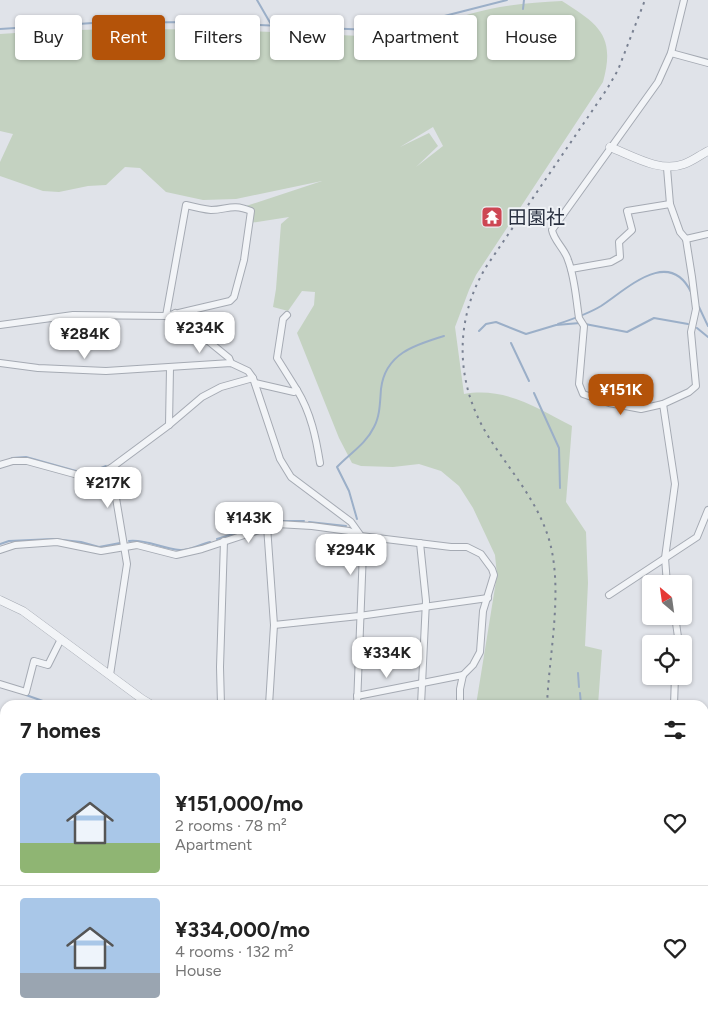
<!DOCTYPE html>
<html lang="en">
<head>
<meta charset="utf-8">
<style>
	body { margin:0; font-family:Figtree,"Noto Sans JP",sans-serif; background:#f2f2f2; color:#222; height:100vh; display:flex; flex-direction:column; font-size:19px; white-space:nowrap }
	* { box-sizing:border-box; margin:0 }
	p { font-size:16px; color:#767676 }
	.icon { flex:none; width:28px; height:28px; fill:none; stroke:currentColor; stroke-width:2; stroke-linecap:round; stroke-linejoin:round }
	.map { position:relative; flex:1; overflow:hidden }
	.details { position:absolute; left:0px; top:700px; width:709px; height:320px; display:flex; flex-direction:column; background:#fff; border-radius:15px 15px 0 0; box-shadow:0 1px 4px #0004 }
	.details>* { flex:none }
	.hud { position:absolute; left:15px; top:15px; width:679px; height:45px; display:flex; gap:10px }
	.needle { width:32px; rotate:331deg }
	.tools { position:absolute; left:642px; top:575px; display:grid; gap:10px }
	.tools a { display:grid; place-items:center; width:50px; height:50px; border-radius:5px; background:#fff; box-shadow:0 1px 4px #0004; font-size:25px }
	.price { position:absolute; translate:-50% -42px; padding:0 11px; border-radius:10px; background:#fff; color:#222; font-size:16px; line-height:32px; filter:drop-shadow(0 1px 2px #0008) }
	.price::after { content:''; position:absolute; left:50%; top:30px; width:15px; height:11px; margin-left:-8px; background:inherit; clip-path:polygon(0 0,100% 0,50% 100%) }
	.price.active { background:#b45309; color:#fff }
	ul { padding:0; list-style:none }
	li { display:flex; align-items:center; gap:15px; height:125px; padding:0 20px }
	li+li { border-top:1px solid #e0e0e0 }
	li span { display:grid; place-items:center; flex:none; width:140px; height:100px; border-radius:5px; color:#555 }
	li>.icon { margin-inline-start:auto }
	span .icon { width:60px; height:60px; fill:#fffc; stroke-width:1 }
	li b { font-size:21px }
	h2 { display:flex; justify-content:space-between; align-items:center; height:60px; padding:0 20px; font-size:21px }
	.tag { padding:0 18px; border-radius:5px; background:#fff; box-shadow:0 1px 4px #0004; font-size:18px; line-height:45px }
	.tag.active { background:#b45309; color:#fff }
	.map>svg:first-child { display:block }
	.green { fill:#c4d2c1; fill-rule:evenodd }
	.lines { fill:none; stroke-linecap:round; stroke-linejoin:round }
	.stream { stroke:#9bafc8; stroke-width:2 }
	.minor-casing { stroke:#a5aab3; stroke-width:8 }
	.tertiary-casing { stroke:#a5aab3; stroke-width:9 }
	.minor { stroke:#f2f4f7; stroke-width:6 }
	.tertiary { stroke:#f2f4f7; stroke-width:8 }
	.secondary { stroke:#fff; stroke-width:9 }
	.rail { stroke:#798192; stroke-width:2; stroke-dasharray:2.5 5; stroke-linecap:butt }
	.labels { text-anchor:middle; stroke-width:4; stroke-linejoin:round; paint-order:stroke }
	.poi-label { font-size:19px; fill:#293040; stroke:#eff2f6; text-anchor:start }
</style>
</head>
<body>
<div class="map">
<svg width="708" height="1020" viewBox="0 0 708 1020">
	<rect width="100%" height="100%" fill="#e0e3e9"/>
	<g class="green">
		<path d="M562 1C598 24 616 35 603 82L476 275 469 290 455 327 464 394C506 387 536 408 572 426L566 502 586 532 588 583 585 646 602 650 598 705H476L497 575 495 555 473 508 459 486 441 471 419 464 393 467 361 466 352 463 339 438 297 333 314 305 315 292 302 291 288 311 273 307 276 289 281 224 289 217 250 223 251 211 243 207 322 181 236 199 203 200 166 192 140 168 125 167 106 185 88 186 59 192 43 191 0 176V162L13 134 0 131V34C128 24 255 31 382 37 419 31 453 17 490 9 514 4 538 2 562 1ZM433 127 443 146 416 167 438 146 429 133 400 147Z"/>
		<polygon points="558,1015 622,1015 620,1020 558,1020"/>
	</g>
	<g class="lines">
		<g class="stream">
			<polyline points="257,0 272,26"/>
			<polyline points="523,9 524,0"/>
			<polyline points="0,29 93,23 193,22 370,30 413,24 507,0"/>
			<polyline points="699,307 708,326"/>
			<path d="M558 324C573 319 588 314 601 306 627 289 669 247 691 292"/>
			<polyline points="585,324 627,332 654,318 688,324"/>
			<polyline points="697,328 708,337"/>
			<polyline points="479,331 486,324 496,322 526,334 556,325 580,323"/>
			<polyline points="511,343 529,381"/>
			<polyline points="534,393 559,448 560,488"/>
			<polyline points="12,458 26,457 76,471"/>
			<polyline points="91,472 106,466"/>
			<path d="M357 519 349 491 337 467C349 454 366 444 374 427 380 416 380 402 381 389 385 354 414 345 444 336"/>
			<polyline points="309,522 346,526"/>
			<polyline points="217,539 275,521 304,521"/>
			<path d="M129 541C147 539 162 549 180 550 189 551 201 544 210 542"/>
			<polyline points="0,544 9,541 53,539 81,542 99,547 120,543"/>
			<polyline points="578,673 579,687"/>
			<polyline points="580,693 581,705"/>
			<polyline points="26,695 54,705"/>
			<polyline points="704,864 708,862"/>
			<polyline points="0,926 1,928 5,927"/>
			<polyline points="0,941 5,942"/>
			<polyline points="0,971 5,971"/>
			<polyline points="133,1015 135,1016"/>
			<polyline points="284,1015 287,1020"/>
			<polyline points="467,1015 477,1020"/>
		</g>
		<g class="minor-casing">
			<g id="minor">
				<polyline points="671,53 708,63"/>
				<path d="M667 168 670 204 680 232 686 239 692 277 696 309 691 332 696 386 689 392 663 404 641 409 609 403 583 394 579 384 584 326 579 318C576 299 575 278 568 260 565 249 554 241 552 230L658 82 671 53 684 0"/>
				<polyline points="686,239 708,234"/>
				<polyline points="571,269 611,262 620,257 619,242 632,230 627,211 670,204"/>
				<polyline points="175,313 179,321 202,336 229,358 231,363"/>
				<path d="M0 325 73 315 166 316 230 301 234 297 244 260 251 211C232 203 227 210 211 210 202 209 194 207 186 205L166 316"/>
				<polyline points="0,363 38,368 106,371 231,363 248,371 253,378 280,459 291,477 351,522 361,536 451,547 467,547 481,554 492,569 494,575 483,611 480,652 473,665 463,675 460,689 460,705"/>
				<polyline points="255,383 294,392 297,390 277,358 283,319 287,315"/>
				<path d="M297 390C311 413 316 438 320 463"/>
				<polyline points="663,404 675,484 665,558 667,584"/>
				<polyline points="169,425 170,368"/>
				<polyline points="0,465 13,461 27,461 78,475 96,475 111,468 169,425 202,397 221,387 253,378"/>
				<polyline points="267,526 274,625 269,705"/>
				<polyline points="420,543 426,601 421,705"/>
				<polyline points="0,550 15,545 57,542 101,551 137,545 176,555 202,549 277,524 312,526 349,531 358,534"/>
				<polyline points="609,595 697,537 708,510"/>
				<polyline points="675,616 679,644"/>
				<polyline points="274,625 359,616 488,598"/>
				<polyline points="110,675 127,564 111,468"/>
				<polyline points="0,684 26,692 34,661 48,665 61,639"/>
				<polyline points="357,696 463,675"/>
				<polyline points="221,705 220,667 224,541"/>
				<polyline points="357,705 363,551 361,536"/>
				<polyline points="674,705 675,676"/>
				<polyline points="0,749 5,749"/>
				<polyline points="704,786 708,791"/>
				<polyline points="0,936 5,937"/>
				<polyline points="704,939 708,939"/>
				<polyline points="139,1015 139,1020"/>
				<polyline points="352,1015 353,1020"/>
				<polyline points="304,1020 308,1015"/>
			</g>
		</g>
		<g class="tertiary-casing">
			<g id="tertiary">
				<path d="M610 147C633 156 660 173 684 164 693 161 700 155 708 151"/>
				<polyline points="0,600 23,611 142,699 152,705"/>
			</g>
		</g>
		<use href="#minor" class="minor"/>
		<use href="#tertiary" class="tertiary"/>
		<g class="secondary">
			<polyline points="704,901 708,885"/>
			<polyline points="686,1020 687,1015"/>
		</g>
		<g class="rail">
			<path d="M547 705C549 654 563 593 550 543 539 502 510 471 488 436 455 383 454 320 486 267L607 89 618 70 645 0"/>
			<polyline points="552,1015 553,1020"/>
		</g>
	</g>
	<defs>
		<g id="temple-square" transform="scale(1.125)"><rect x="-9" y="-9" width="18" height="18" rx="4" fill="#cd4653" stroke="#eff2f6"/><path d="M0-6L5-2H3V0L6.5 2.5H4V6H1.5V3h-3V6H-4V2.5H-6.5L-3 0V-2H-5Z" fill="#fff"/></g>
	</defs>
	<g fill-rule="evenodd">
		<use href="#temple-square" x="492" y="217"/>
	</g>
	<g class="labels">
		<g class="poi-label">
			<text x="508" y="224">田園社</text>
		</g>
	</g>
</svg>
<div class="tools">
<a><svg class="needle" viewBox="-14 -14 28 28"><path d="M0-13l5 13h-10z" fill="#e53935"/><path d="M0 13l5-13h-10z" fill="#767676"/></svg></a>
<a><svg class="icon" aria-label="locate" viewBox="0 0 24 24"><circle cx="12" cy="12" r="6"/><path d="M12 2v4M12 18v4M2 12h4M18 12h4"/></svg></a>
</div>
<b class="price" style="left:200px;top:354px">¥234K</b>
<b class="price" style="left:85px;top:360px">¥284K</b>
<b class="price active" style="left:621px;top:416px">¥151K</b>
<b class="price" style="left:108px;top:509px">¥217K</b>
<b class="price" style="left:249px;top:544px">¥143K</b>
<b class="price" style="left:351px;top:576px">¥294K</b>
<b class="price" style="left:387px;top:679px">¥334K</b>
<div class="hud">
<a class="tag">Buy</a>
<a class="tag active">Rent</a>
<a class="tag">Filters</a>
<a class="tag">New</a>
<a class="tag">Apartment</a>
<a class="tag">House</a>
</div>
<section class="details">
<h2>7 homes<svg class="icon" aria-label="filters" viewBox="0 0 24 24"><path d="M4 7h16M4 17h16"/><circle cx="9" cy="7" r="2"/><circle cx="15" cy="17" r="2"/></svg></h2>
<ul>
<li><span style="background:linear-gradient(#a9c7e8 70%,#8fb573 0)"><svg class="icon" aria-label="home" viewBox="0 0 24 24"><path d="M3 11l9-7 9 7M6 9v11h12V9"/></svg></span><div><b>¥151,000/mo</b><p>2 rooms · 78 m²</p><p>Apartment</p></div><svg class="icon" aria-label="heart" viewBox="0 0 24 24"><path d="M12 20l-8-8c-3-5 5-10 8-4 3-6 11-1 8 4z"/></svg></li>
<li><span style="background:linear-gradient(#a9c7e8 75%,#9aa5b1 0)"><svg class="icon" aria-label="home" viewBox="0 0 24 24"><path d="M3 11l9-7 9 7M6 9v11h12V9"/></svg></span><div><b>¥334,000/mo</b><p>4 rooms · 132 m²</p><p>House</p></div><svg class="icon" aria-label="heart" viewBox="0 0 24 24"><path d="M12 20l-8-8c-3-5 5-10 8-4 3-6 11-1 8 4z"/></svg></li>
</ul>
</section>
</div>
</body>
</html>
